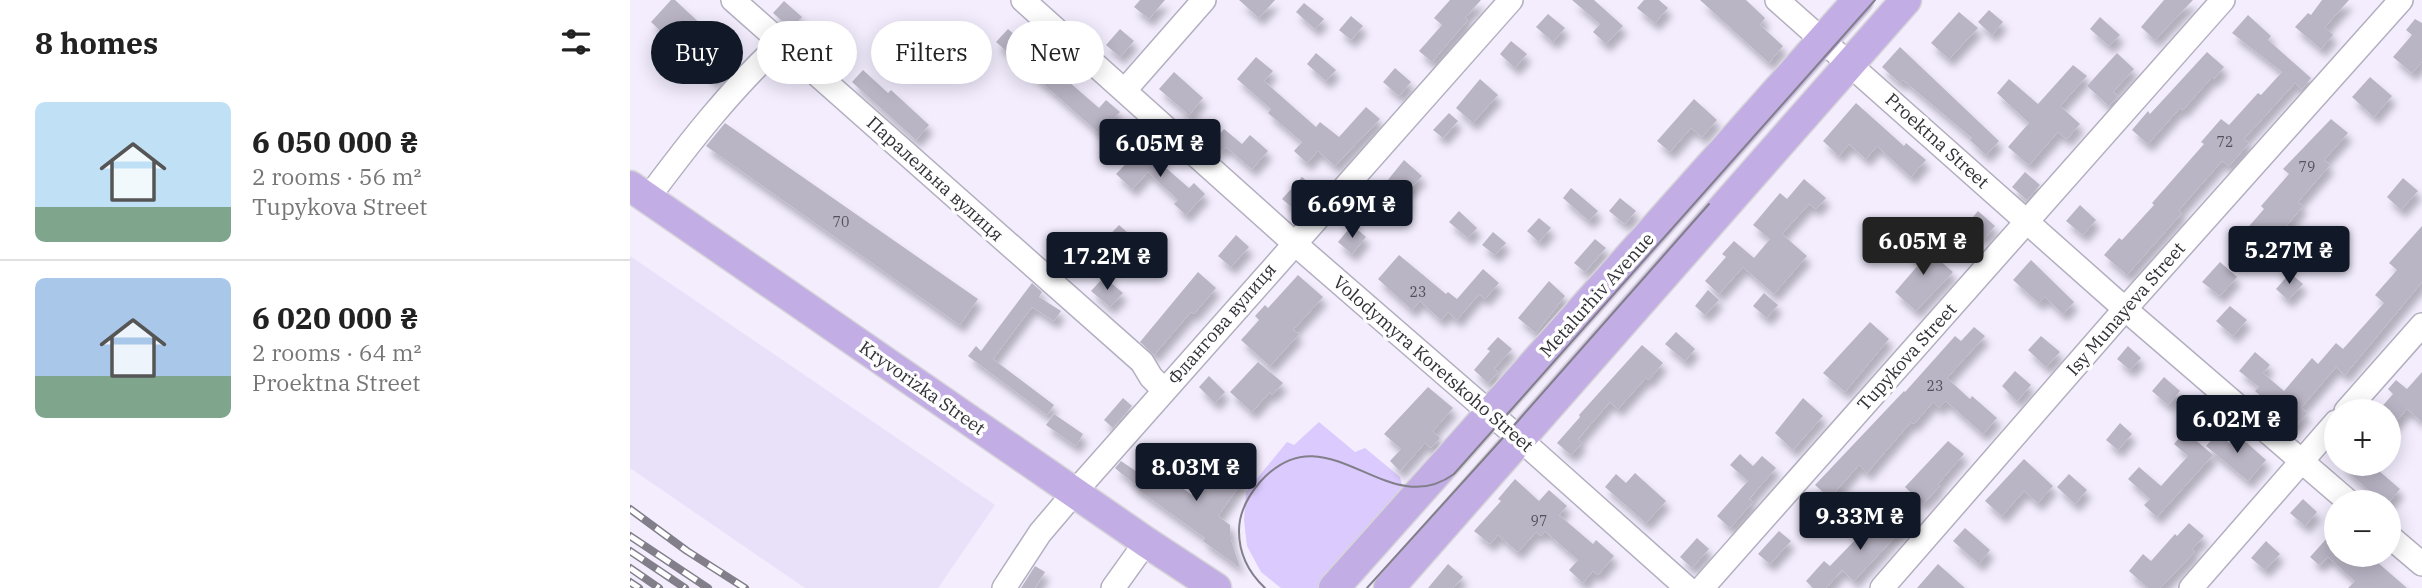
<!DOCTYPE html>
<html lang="en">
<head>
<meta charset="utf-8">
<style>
	body { margin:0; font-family:"IBM Plex Serif",serif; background:#f6f6f6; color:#222; height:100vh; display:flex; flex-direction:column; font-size:26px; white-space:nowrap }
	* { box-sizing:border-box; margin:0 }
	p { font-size:23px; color:#767676 }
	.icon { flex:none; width:38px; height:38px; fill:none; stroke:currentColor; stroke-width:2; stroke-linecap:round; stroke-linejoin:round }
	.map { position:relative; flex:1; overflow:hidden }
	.sheet { display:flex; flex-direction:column; background:#fff; width:630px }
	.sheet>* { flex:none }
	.guide { position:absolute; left:21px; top:21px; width:665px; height:63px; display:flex; gap:14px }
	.controls { position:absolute; left:1694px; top:399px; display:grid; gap:14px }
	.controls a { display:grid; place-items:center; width:77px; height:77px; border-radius:50%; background:#fff; box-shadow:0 4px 18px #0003; font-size:35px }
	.price { position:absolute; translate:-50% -60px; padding:0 16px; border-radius:7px; background:#111827; color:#fff; font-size:23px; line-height:46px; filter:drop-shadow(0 2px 4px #0008) }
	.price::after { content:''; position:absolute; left:50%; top:42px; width:21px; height:16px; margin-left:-10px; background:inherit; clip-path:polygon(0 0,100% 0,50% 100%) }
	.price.current { background:#222; color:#fff }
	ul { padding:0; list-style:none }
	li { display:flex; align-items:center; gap:21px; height:175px; padding:0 35px }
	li+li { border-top:2px solid #e0e0e0 }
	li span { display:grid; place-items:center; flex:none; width:196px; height:140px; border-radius:10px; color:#555 }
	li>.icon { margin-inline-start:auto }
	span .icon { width:84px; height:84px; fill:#fffc; stroke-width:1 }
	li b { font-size:30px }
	h2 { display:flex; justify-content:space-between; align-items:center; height:84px; padding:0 35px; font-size:30px }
	.tag { padding:0 24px; border-radius:32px; background:#fff; box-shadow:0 4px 18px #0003; font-size:24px; line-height:63px }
	.tag.current { background:#111827; color:#fff }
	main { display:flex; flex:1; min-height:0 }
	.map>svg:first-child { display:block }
	.built { fill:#e9e1f9 }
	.green { fill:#dacafd }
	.building { fill:#bab5c5; filter:url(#shadow) }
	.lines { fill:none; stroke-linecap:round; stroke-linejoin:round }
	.minor-casing { stroke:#b3afbf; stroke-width:26 }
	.major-casing { stroke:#d6d5d7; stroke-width:33 }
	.minor { stroke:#fff; stroke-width:23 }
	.major { stroke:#c2ade5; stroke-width:30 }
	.tram { stroke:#827f8a; stroke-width:2 }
	.rail-casing { stroke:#827f8a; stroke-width:8 }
	.rail { stroke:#fefefe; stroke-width:5; stroke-dasharray:16; stroke-linecap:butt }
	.labels { text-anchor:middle; stroke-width:7; stroke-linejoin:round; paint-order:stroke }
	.number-label { font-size:14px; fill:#525059 }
	.street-label { font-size:18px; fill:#302f35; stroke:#fefefe }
</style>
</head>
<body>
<main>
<section class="sheet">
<h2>8 homes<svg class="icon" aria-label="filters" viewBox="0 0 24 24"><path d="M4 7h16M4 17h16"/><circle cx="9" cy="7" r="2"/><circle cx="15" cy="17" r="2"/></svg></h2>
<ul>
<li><span style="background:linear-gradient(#bfe0f5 75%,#7fa58c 0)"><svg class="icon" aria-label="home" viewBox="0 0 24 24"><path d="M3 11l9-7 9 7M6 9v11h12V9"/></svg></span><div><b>6 050 000 ₴</b><p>2 rooms · 56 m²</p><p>Tupykova Street</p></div></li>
<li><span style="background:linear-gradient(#a9c7e8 70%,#7fa58c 0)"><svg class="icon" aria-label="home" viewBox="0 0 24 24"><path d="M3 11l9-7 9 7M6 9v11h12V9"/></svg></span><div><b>6 020 000 ₴</b><p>2 rooms · 64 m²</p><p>Proektna Street</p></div></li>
</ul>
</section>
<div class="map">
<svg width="1792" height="588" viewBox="0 0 1792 588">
	<defs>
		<filter id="shadow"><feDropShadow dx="4.5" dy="8" stdDeviation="3.5" flood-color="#0004"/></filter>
	</defs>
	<rect width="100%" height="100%" fill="#f3edfe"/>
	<polygon class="built" points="0,256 365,505 308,588 175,588 0,468"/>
	<polygon class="green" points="689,422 725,452 735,448 770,477 774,494 690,588 651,588 631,572 617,546 614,520 616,492 657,442 664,445"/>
	<g class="building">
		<polygon points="41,0 45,0 107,58 85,82 21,22"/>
		<polygon points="510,0 535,0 519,19 504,7"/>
		<polygon points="609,0 645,0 629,18"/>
		<polygon points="820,0 851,0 835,18 838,20 802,62 789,51 812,25 804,18"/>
		<polygon points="942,0 964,0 993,26 976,44 963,32 970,24"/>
		<polygon points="1014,0 1029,0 1038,8 1025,23 1007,8"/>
		<polygon points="1070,0 1116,0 1135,18 1130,25 1153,46 1139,63"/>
		<polygon points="1534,0 1563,0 1525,40 1511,27"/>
		<polygon points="1692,0 1719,0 1695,27 1703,35 1691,49 1665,27 1678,13 1681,15"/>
		<polygon points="154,1 172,17 161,29 143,13"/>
		<polygon points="674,3 694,19 685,29 666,12"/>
		<polygon points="1359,10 1373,22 1362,35 1348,22"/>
		<polygon points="1329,12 1348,28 1319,59 1301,43"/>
		<polygon points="918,14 935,28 923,42 906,27"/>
		<polygon points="1618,15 1641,36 1638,40 1681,78 1672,89 1665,83 1654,95 1614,139 1619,143 1599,166 1592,161 1549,210 1552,213 1497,275 1474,255 1489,238 1492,240 1524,205 1522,203 1574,144 1571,142 1591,119 1599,125 1628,93 1631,95 1652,72 1602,33"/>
		<polygon points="721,16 733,26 721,40 709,30"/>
		<polygon points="1470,17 1490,35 1479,46 1460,29"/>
		<polygon points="1785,19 1792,23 1792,62 1782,73 1763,57 1782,35 1776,30"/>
		<polygon points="378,29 469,108 476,100 490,112 481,121 490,129 479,142 366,42"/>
		<polygon points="490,29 504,41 490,57 476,45"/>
		<polygon points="191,34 205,45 193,58 180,46"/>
		<polygon points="881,41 897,54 885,68 870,54"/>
		<polygon points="1270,47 1369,141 1356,155 1340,140 1342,138 1273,80 1270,83 1252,67"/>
		<polygon points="1577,52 1594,67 1584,79 1582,77 1553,110 1550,108 1518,144 1502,130 1518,111 1520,114"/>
		<polygon points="686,53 706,70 696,81 677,64"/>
		<polygon points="1487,53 1504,69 1483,92 1488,96 1479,106 1457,86"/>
		<polygon points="626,57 643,71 634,81 686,127 690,122 709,137 736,107 750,119 705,166 688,151 677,163 664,151 672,142 638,113 641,109 607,79"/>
		<polygon points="1443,65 1457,76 1430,106 1450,124 1437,139 1428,132 1399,165 1378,147 1399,123 1367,93 1379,79 1408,104"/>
		<polygon points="765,68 781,82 769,96 753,82"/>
		<polygon points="233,70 258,93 261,90 299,125 286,140 222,82"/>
		<polygon points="544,72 573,98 559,115 529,89"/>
		<polygon points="1740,77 1762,96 1744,117 1722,97"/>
		<polygon points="850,79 868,95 843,123 826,108"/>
		<polygon points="1064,99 1087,120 1072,137 1061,128 1040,152 1027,141"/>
		<polygon points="1226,103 1274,146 1276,143 1296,160 1281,177 1247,146 1236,159 1219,144 1209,156 1193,141"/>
		<polygon points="819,113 828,121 813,138 803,130"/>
		<polygon points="1701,119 1718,133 1694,160 1700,165 1668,202 1673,206 1630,258 1608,239 1634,209 1631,206 1659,174 1653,169"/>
		<polygon points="95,123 348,299 330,325 76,146"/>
		<polygon points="594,129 612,144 620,135 638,151 622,169 596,147 592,151 582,143"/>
		<polygon points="512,147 559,188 564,183 575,194 556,215 544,204 548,200 518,172 502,189 486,174"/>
		<polygon points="774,160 792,176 774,196 779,200 766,215 745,196"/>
		<polygon points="1395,172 1410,185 1397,200 1382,187"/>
		<polygon points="672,177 685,188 665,210 652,199"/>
		<polygon points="1773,178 1788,191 1771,210 1757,197"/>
		<polygon points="1174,179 1196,198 1186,209 1179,204 1152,234 1177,256 1144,294 1113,267 1089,294 1075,281 1096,257 1092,254 1104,241 1124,258 1140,239 1123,225 1150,193 1157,199"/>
		<polygon points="941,188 968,211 959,221 933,198"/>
		<polygon points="990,198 1006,211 995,224 979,211"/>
		<polygon points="1450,205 1466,220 1453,235 1436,221"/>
		<polygon points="829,211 847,228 838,238 819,222"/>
		<polygon points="1348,211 1365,226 1354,239 1337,224"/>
		<polygon points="909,218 921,228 909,242 897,231"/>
		<polygon points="489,225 506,240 488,259 471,244"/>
		<polygon points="722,225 736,237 722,254 708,242"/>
		<polygon points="1792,226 1792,282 1715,375 1706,367 1671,408 1677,413 1666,427 1625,391 1629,387 1609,371 1625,352 1640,365 1633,373 1654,391 1682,358 1688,364 1706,343 1713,349 1754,303 1745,295 1767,270 1759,263"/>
		<polygon points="863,232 876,243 865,255 852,245"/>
		<polygon points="606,235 619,247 601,267 588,256"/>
		<polygon points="965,239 976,248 955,272 944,263"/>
		<polygon points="1286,240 1323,272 1286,311 1265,292 1290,263 1277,251"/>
		<polygon points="769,255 816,294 818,292 827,299 853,269 869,283 855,299 849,294 827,320 818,312 811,320 790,301 782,310 748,279"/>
		<polygon points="1401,260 1444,302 1433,314 1415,297 1409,303 1383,280"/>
		<polygon points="1590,262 1607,277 1590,296 1572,282"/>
		<polygon points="568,272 586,288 564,314 561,312 524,355 510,342"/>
		<polygon points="1660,273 1673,284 1658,300 1646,289"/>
		<polygon points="668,275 693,297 663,330 669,334 640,366 611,340 629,320 625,316 635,305 638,308"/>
		<polygon points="474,277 493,293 480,307 461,291"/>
		<polygon points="919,281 935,296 906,333 888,318"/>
		<polygon points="402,283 412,292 409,297 431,311 424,321 402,307 363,359 424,405 417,415 338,356 346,346 351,351"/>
		<polygon points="1078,290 1089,300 1075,315 1065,306"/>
		<polygon points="1134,293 1148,305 1137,318 1123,306"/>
		<polygon points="1600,306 1617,320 1603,336 1586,321"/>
		<polygon points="1240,322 1259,339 1215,392 1193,373"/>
		<polygon points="1344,327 1355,336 1317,378 1340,399 1342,396 1367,418 1353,434 1316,401 1309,408 1303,402 1284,424 1281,422 1237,473 1229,465 1200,498 1185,485 1274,391 1275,392 1325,336 1331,341"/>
		<polygon points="1046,332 1065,349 1055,361 1035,344"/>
		<polygon points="1411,336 1430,352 1416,367 1398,350"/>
		<polygon points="868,337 882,349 864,369 868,372 858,383 844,370 860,351 857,349"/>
		<polygon points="1012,345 1033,363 1019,380 1016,378 988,409 980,402 948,439 952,443 941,455 927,443 950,417 949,415"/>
		<polygon points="1498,346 1511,358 1500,370 1487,359"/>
		<polygon points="628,362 653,383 642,395 640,392 622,412 600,392"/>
		<polygon points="1385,371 1401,385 1387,401 1372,386"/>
		<polygon points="1792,372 1792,422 1777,409 1759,429 1759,411 1748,411 1763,394 1758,389 1766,380 1777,389"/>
		<polygon points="579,376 595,392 585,403 569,387"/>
		<polygon points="1534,377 1550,391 1538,405 1522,391"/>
		<polygon points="798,387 823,408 803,431 810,438 801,448 795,443 770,471 760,461 771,449 754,434"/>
		<polygon points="493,398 502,406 483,428 474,420"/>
		<polygon points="1173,398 1193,416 1163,450 1145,433"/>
		<polygon points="424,414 453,434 446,446 416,425"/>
		<polygon points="1490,423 1502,434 1488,450 1476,440"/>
		<polygon points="1555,431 1583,455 1527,517 1514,505 1520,499 1498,479 1509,467 1531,486 1558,456 1544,444"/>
		<polygon points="1588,433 1599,443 1607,434 1636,460 1618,481 1576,446"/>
		<polygon points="1318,441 1334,454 1308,484 1310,486 1293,504 1275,487"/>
		<polygon points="1110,454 1123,466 1132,456 1146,468 1119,499 1123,502 1100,528 1087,516 1118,481 1100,465"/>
		<polygon points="588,459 615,478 588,516 600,525 601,540 610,568 573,541 575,538 503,486 504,484 485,468 491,461 523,483 531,473 562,495"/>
		<polygon points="1394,459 1423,486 1408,503 1394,491 1372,516 1355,501"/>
		<polygon points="1710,464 1741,464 1770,489 1759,502 1751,502"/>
		<polygon points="1005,473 1036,501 1016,523 975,487 986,474 996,483"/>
		<polygon points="1439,474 1457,490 1445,504 1427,487"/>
		<polygon points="885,479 909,501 919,490 937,506 929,515 963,544 966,540 984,556 968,575 963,571 953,583 939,570 948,560 915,531 911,536 906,532 888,552 868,535 860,544 844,531 871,501 868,499"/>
		<polygon points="1673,499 1687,512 1675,526 1660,513"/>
		<polygon points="1260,508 1277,524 1224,581 1212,570 1196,588 1183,588 1176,581 1194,561 1200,566 1227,538 1230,541"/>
		<polygon points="1559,523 1574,536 1562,549 1565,552 1530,588 1518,588 1499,571 1513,554 1521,561 1545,534 1547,536"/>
		<polygon points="1335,528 1360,550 1349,564 1323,541"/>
		<polygon points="1149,531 1161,541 1140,564 1128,554"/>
		<polygon points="1699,536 1706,542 1706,555 1739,555 1777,588 1718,588 1725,581 1698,557 1689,565 1680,557"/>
		<polygon points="1067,538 1079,549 1062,568 1050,557"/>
		<polygon points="1636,541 1650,554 1635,570 1621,558"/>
		<polygon points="818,564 833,577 823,588 798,588"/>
		<polygon points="1308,564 1335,588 1287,588"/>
		<polygon points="405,566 415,572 405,588 391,588"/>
	</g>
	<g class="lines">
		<g class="minor-casing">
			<g id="minor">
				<polyline points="103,0 512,362 521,377 534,390"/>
				<polyline points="393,0 664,243 890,439 1057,588"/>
				<polyline points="1147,0 1495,309 1719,502"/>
				<polyline points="495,90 574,0"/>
				<path d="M18 198C59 143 100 90 151 43"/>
				<polyline points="1716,411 1792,325"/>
				<polyline points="1759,536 1792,564"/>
				<polyline points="374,588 410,533 444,493 881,0"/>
				<polyline points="483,588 516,542"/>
				<polyline points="1072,588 1593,0"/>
				<polyline points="1252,588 1495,309 1771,0"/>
				<polyline points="1561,588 1706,422"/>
			</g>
		</g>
		<g class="major-casing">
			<g id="major">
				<polyline points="0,186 516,542 586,588"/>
				<polyline points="704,588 1228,0"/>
				<polyline points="759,588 1276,0"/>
			</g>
		</g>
		<use href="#minor" class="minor"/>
		<use href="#major" class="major"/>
		<g class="tram">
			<path d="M635 588C619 573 609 554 609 531 609 512 618 496 630 482 697 407 756 524 824 474L1245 0"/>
			<polyline points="737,588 880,430 1079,204"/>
		</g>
		<g class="rail-casing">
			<g id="rail">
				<polyline points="0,509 57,551 115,588"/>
				<polyline points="0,536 78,588"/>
				<polyline points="0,551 55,588"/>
				<polyline points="0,568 29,588"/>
				<polyline points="0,582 9,588"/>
			</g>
		</g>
		<use href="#rail" class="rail"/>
	</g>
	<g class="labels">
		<g class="number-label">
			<text x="1595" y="147">72</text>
			<text x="1677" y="172">79</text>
			<text x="211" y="227">70</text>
			<text x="788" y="297">23</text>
			<text x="1305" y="391">23</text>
			<text x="909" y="526">97</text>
		</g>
		<g class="street-label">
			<text transform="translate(1307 141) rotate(42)" y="6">Proektna Street</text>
			<text transform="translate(305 179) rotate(42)" y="6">Паралельна вулиця</text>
			<text transform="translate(967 295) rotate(-48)" y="6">Metalurhiv Avenue</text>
			<text transform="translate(1496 309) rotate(-49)" y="6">Isy Munayeva Street</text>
			<text transform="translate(592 324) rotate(-49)" y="6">Флангова вулиця</text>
			<text transform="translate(1277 357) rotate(-48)" y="6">Tupykova Street</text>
			<text transform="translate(803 364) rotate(41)" y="6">Volodymyra Koretskoho Street</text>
			<text transform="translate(292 388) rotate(35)" y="6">Kryvorizka Street</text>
		</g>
	</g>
</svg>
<div class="controls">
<a>+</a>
<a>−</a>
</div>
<b class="price" style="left:530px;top:179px">6.05M ₴</b>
<b class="price" style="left:722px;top:240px">6.69M ₴</b>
<b class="price current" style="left:1293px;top:277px">6.05M ₴</b>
<b class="price" style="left:1659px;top:286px">5.27M ₴</b>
<b class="price" style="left:477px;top:292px">17.2M ₴</b>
<b class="price" style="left:1607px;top:455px">6.02M ₴</b>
<b class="price" style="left:566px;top:503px">8.03M ₴</b>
<b class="price" style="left:1230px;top:552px">9.33M ₴</b>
<div class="guide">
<a class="tag current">Buy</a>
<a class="tag">Rent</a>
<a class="tag">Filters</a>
<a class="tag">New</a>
</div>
</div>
</main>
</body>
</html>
